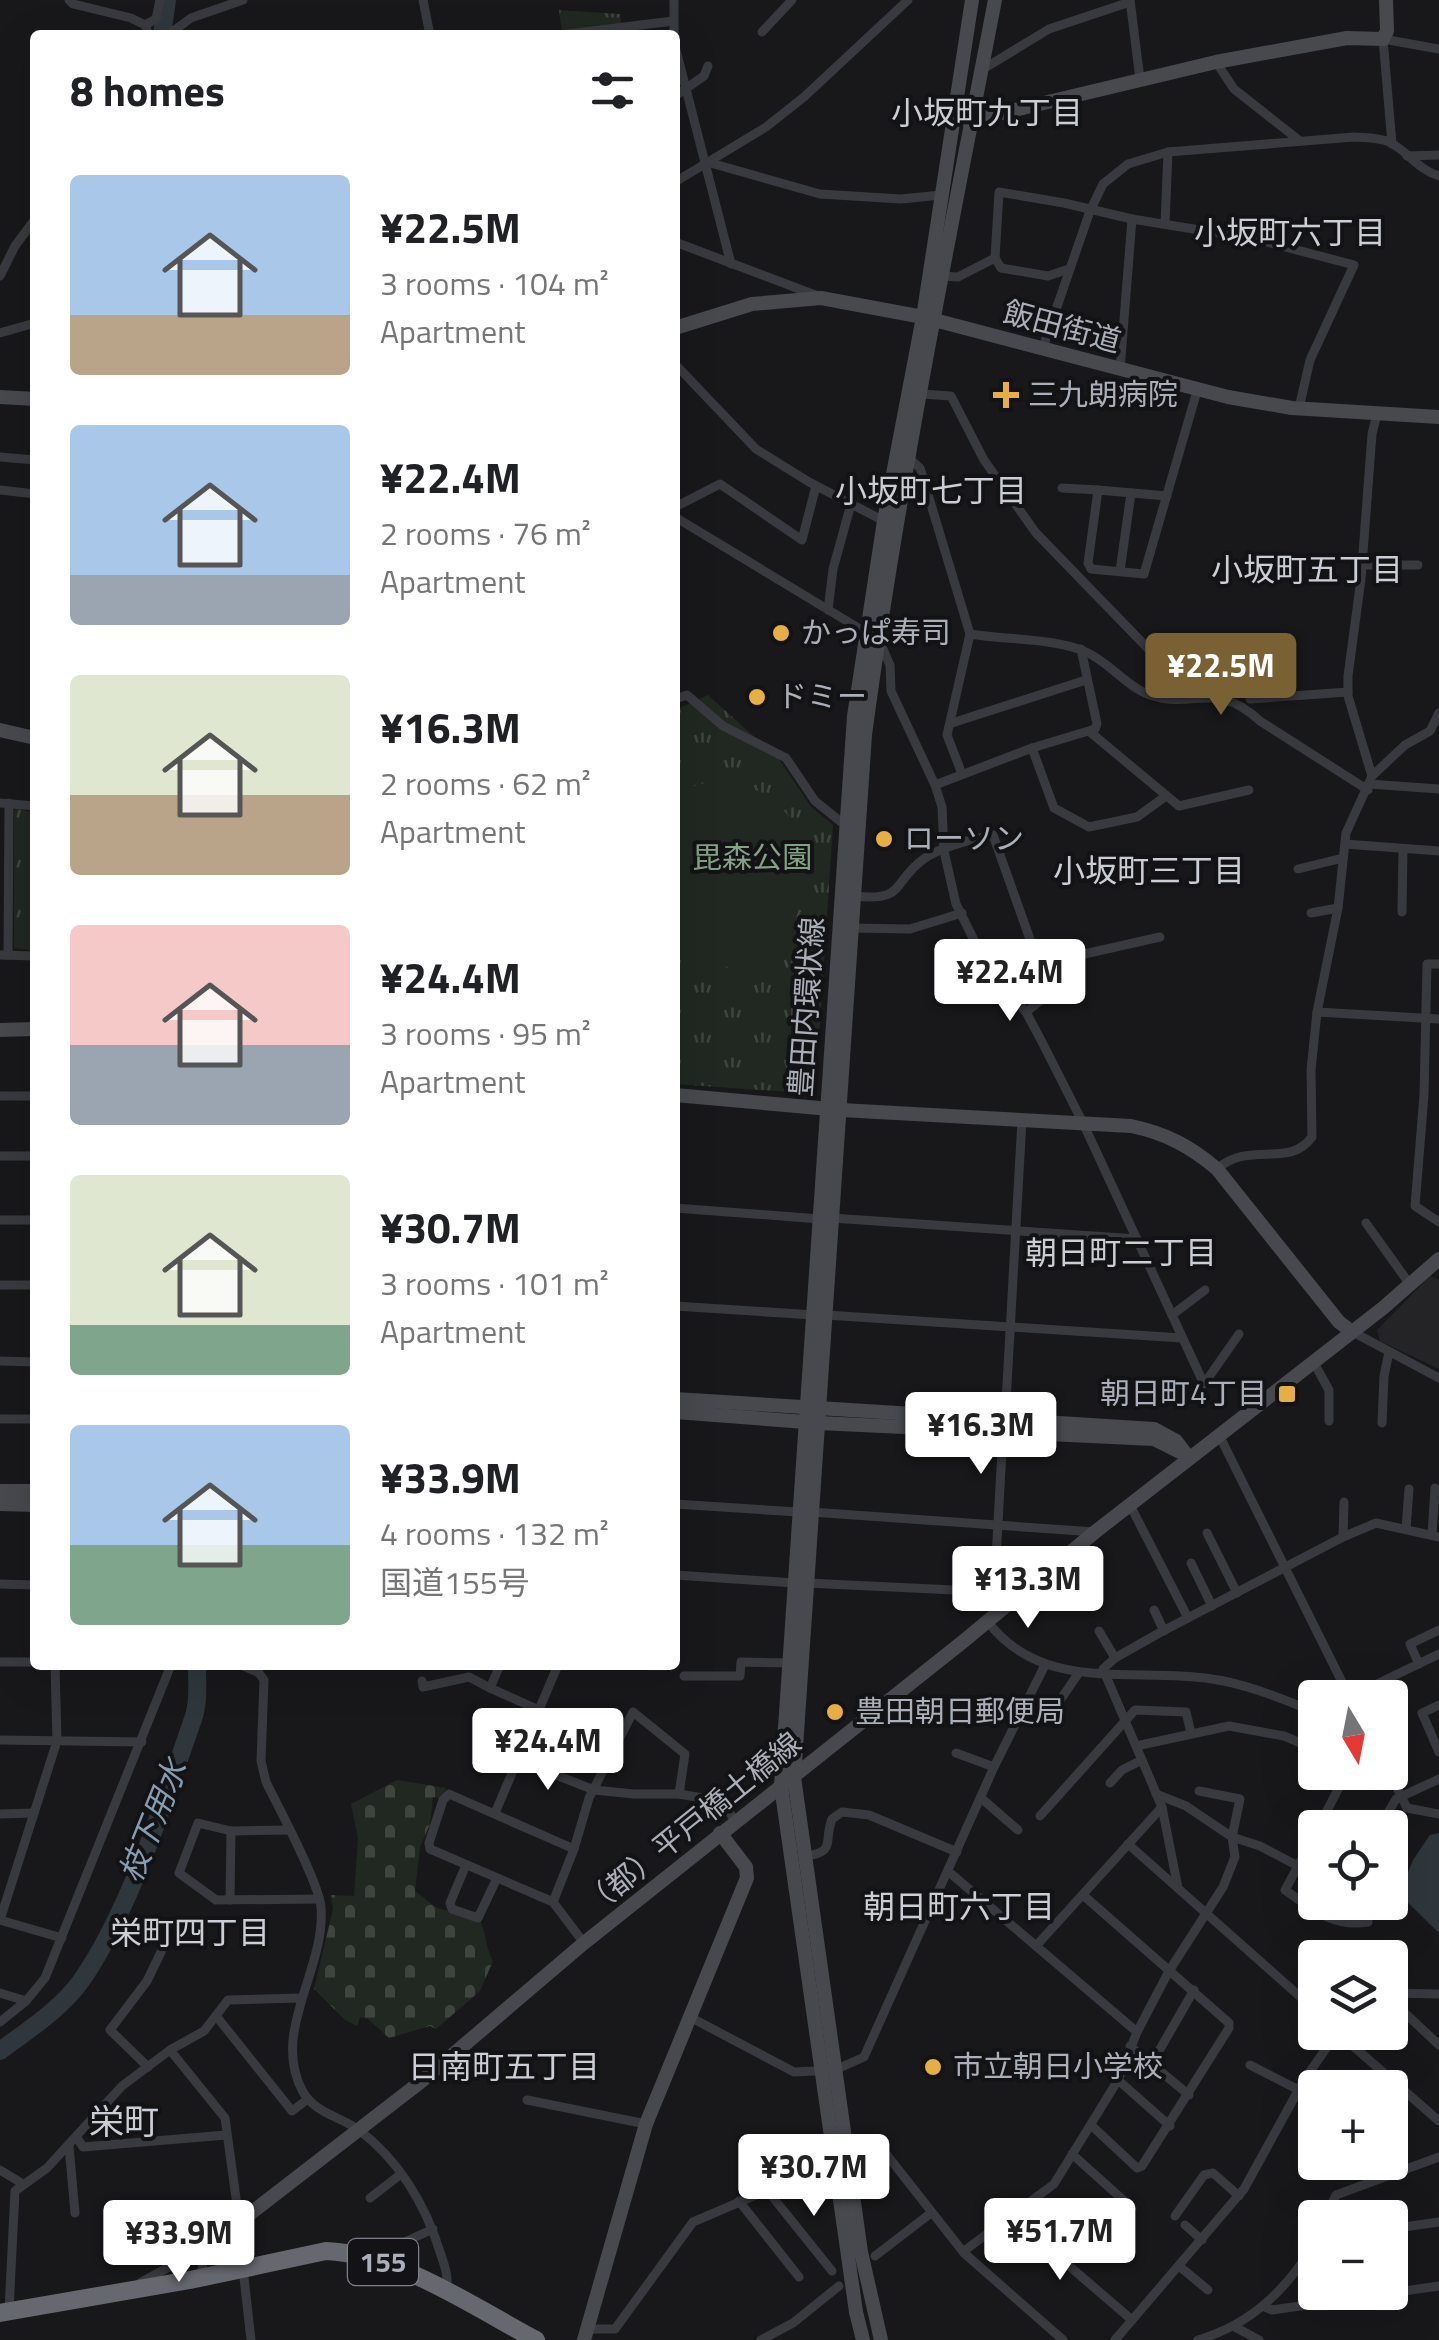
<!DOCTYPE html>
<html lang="en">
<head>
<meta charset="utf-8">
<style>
	body { margin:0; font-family:"Titillium Web","Noto Sans JP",sans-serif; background:#f2f2f2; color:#202124; height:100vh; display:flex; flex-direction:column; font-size:38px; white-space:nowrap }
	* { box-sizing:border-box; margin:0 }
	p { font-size:32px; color:#757577 }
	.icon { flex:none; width:55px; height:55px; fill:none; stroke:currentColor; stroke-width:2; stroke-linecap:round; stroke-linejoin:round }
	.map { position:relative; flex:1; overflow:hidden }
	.drawer { position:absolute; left:30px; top:30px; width:650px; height:1640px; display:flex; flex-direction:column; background:#fff; border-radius:10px; box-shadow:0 10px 40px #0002 }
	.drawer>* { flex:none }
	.needle { width:65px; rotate:170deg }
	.controls { position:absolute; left:1298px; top:1680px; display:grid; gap:20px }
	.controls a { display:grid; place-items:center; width:110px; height:110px; border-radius:10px; background:#fff; box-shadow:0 10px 40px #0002; font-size:50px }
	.price { position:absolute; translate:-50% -85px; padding:0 22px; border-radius:10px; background:#fff; color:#222; font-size:32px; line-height:65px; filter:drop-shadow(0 2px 5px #0008) }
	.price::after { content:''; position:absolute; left:50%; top:60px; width:30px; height:22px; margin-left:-15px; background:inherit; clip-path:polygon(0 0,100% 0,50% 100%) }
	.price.current { background:#796133; color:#fff }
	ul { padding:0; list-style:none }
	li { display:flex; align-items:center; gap:30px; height:250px; padding:0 40px }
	li span { display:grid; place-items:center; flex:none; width:280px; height:200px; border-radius:10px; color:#555 }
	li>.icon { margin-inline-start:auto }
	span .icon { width:120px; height:120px; fill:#fffc; stroke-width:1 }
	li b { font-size:42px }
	h2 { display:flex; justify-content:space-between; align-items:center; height:120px; padding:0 40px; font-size:42px }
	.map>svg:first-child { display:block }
	.built { fill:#242427 }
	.grass { fill:url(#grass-tufts) }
	.cemetery { fill:url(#cemetery-stones) }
	.pitch { fill:#202821 }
	.water { fill:#2f373d }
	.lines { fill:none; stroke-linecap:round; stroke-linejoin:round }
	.river { stroke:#2f373d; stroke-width:18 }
	.street { stroke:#393a3f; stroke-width:9 }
	.secondary { stroke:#47494e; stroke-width:14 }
	.highway { stroke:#66686f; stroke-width:18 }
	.poi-dot { fill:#e5af45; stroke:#131315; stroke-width:4 }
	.labels { text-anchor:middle; stroke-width:8; stroke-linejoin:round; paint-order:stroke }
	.shield { fill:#131315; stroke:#7d8088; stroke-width:2.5 }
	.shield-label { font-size:28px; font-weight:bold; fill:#abafb9 }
	.street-label { font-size:30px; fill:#abafb9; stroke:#131315 }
	.poi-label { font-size:30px; fill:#abafb9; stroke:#131315; text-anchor:start }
	.park-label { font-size:30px; fill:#84a286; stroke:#131315 }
	.neighbourhood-label { font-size:32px; fill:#ccced5; stroke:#131315 }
	.water-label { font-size:32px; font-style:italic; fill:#859cb1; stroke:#131315 }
	.quarter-label { font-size:35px; fill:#ccced5; stroke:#131315 }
</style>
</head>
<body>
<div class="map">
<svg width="1439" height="2340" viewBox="0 0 1439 2340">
	<defs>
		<pattern id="grass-tufts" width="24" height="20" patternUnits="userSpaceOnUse" patternTransform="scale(2.5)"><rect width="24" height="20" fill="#202821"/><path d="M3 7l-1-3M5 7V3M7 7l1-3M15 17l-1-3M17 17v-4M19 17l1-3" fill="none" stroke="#3e453f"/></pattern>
		<pattern id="cemetery-stones" width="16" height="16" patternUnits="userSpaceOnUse" patternTransform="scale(2.5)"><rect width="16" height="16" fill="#202821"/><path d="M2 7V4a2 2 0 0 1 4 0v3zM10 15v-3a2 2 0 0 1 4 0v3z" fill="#3e453f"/></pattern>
	</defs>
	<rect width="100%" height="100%" fill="#18181a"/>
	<polygon class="built" points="1430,1276 1439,1280 1439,1369 1380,1341 1377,1330"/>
	<g class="grass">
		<polygon points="559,10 620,14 621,25 562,31"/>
		<polygon points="708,695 779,759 811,807 833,825 816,1082 804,1093 675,1084 675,710"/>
		<polygon points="18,809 35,813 35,951 14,948 14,810"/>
	</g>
	<path class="cemetery" d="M397 1780 446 1788 441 1799 433 1797 430 1824 420 1847 415 1891 437 1908 478 1918C486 1928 485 1948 493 1961L480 1991 436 2029 430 2026 389 2038 368 2019 360 2017 357 2026 345 2020 314 1989 333 1909 331 1895 354 1896 358 1838 351 1804Z"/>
	<path class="pitch" d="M727 777C754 789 779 797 794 825 805 845 795 946 778 961 774 965 762 970 757 970 730 973 700 956 675 947V791Z"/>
	<polygon class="water" points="1439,1833 1439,1933 1399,1894 1413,1860 1430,1835"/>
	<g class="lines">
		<g class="river">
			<polyline points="162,35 167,0"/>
			<path d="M0 2051C28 2030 60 2010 81 1981 130 1911 165 1799 193 1719 199 1702 197 1683 197 1665"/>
		</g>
		<g class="street">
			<polyline points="69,0 73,4 131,18 145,25 149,35"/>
			<polyline points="423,0 430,35"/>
			<polyline points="674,0 674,35"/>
			<polyline points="1130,0 1140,79"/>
			<polyline points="145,25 156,19 160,0"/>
			<polyline points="762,32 792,0"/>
			<polyline points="168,35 191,18 243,0"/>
			<polyline points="560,35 673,21"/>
			<polyline points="675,46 731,264"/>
			<polyline points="1216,62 1234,89 1300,141"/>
			<polyline points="980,71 1049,29 1130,2"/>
			<polyline points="675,96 704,76 708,66"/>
			<polyline points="1392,144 1383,39 1439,49"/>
			<polyline points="1407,156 1439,155"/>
			<polyline points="707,162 820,194 901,199 941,195"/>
			<polyline points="675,182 766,127 804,97 908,0"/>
			<polyline points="1132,219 1255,239 1354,265 1310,360 1299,408"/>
			<polyline points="1165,224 1168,152"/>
			<polyline points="675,242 818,296"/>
			<polyline points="995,258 1001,268 1048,276 1069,269"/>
			<polyline points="0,276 15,246 35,219"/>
			<polyline points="941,276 958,277 995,258 999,192 1064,203 1132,219 1120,370"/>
			<polyline points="0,333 35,323"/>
			<path d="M1042 350 1090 211 1103 184 1128 164 1168 152 1354 137C1365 138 1378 137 1389 142 1408 151 1418 170 1439 176"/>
			<polyline points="675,364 756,449 809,482 884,521"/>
			<polyline points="922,394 951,396 984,460 1036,533 1195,697"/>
			<polyline points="0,457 35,460"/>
			<polyline points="910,459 920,468 970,634 947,735 962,774"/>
			<polyline points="1062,488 1098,490"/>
			<polyline points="0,490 35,494"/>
			<polyline points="1167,496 1098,490 1088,563 1091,569 1144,574 1197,391"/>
			<polyline points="675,507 720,484 802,540 816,486"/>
			<polyline points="675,517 865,632"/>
			<polyline points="1362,565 1418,565"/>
			<polyline points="1120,571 1131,493"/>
			<polyline points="828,610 833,569 851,504"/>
			<path d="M970 634C1005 640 1055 638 1086 652 1109 662 1127 687 1150 695 1194 710 1215 679 1260 721L1368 790"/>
			<polyline points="879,640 890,665 891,691 935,785 942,807 944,851 956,904 986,964 1026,1012 1042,1042 1083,1123 1204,1384 1239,1334"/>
			<polyline points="675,699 687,695 723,726 786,758 815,801 846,826"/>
			<polyline points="1250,699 1348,692"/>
			<polyline points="952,723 1086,680"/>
			<polyline points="1090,732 1179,806 1249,790"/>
			<polyline points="1032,748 1054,808 1089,827 1137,817 1166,796"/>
			<polyline points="1372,776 1348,696 1348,676 1361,579 1372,434 1377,414"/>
			<polyline points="1369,784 1439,789"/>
			<polyline points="935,785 1032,748 1095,729 1097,724 1081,649"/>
			<polyline points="0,803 35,806"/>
			<polyline points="1345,844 1439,851"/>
			<polyline points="1298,869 1343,858"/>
			<path d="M854 896C907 902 891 882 925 858 942 847 973 839 993 835L1048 990V995L1026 1012"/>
			<polyline points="1402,912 1403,849"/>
			<polyline points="1311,913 1338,908"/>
			<polyline points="851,928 910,929 962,913"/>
			<polyline points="0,955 35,956"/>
			<polyline points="8,955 9,803"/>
			<polyline points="1040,964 1160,937"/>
			<polyline points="1439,964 1427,964 1424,1095 1415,1206 1439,1222"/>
			<polyline points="1317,1012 1439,1019"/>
			<polyline points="0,1096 35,1096"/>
			<polyline points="0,1156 35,1156"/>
			<path d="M1217 1169C1250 1140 1289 1169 1312 1137L1311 1070 1317 1012 1338 908 1346 833 1372 776 1405 745 1430 731 1439 713"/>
			<polyline points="675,1208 820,1219"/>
			<polyline points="832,1218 1137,1239"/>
			<polyline points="0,1220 35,1220"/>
			<polyline points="1366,1223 1411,1286"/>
			<polyline points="0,1285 35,1285"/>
			<polyline points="675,1306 814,1315"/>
			<polyline points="826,1315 1182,1338"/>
			<polyline points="1172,1315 1205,1290"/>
			<polyline points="1351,1331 1439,1378"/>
			<polyline points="0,1361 35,1362"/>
			<polyline points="1314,1363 1329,1390 1329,1421"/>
			<polyline points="0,1419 35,1419"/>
			<polyline points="1005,1420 1022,1120"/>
			<polyline points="1382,1423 1384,1376 1389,1352"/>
			<polyline points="1219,1435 1350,1698"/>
			<polyline points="675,1504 798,1512"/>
			<polyline points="1131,1507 1188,1618"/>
			<polyline points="811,1512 1095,1532"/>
			<polyline points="1406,1529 1409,1489"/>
			<polyline points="1207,1533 1237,1593"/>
			<polyline points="1432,1535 1435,1488"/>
			<polyline points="1343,1537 1344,1502"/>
			<polyline points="1191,1563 1212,1606"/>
			<polyline points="675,1575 795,1583"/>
			<polyline points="807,1583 975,1591 1013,1602"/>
			<polyline points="0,1584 35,1585"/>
			<polyline points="994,1594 1003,1433"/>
			<polyline points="1154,1610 1164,1631"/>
			<path d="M988 1622C1043 1694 1134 1667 1212 1679 1247 1684 1282 1699 1315 1712"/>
			<polyline points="1099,1631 1115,1658"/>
			<polyline points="0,1662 35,1662"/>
			<polyline points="1419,1664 1410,1644 1439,1630"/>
			<path d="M241 1665 259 1673 264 1680 261 1761 266 1782C279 1808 319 1883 321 1907 326 1970 270 2032 303 2092 315 2113 341 2117 359 2130 401 2162 426 2206 441 2255 445 2267 450 2280 445 2291"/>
			<polyline points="292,1665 335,1665"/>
			<polyline points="500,1665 490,1688 539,1710"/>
			<polyline points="684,1676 740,1676 741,1662 790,1663"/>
			<polyline points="422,1681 423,1687 469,1677 490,1688"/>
			<polyline points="1350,1697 1439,1654"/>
			<polyline points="1439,1705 1422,1713 1439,1752"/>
			<polyline points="1025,1706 1050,1715 1078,1674"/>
			<polyline points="0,1740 142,1742"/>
			<polyline points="1136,1746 1229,1726 1284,1736 1315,1749"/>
			<polyline points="956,1753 994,1767"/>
			<polyline points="518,1760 594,1790 634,1794 679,1794 720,1801 736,1821"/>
			<polyline points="1389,1772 1407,1808 1439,1814"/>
			<polyline points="1110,1783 1122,1770 1142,1760"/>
			<polyline points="1199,1791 1240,1799 1232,1837 1260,1846 1298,1866"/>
			<polyline points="981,1798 1018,1830"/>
			<polyline points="495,1813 558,1665"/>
			<polyline points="0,1814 34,1813"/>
			<polyline points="1040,1816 1135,1710 1186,1712 1191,1733"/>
			<polyline points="1318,1828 1347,1772"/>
			<polyline points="1379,1828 1396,1799 1439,1779"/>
			<polyline points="289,1830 231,1831 198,1823 179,1873 216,1900 319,1899"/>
			<path d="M1315 1834 1285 1890C1312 1909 1333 1928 1368 1922L1367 1902"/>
			<polyline points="1128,1844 1315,2010"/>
			<polyline points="574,1849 449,1794 443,1800 429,1843 430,1849 553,1902 584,1943"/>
			<path d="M805 1856C837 1852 823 1842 832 1819L842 1812 869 1815 957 1852"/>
			<polyline points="466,1865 450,1903 452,1909 478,1918 497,1878"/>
			<polyline points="949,1872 1036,1946"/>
			<polyline points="1178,1888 1162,1807 1103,1669 1115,1658 1161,1632 1343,1537 1376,1523 1439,1537"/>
			<polyline points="1083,1895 1229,2023 1229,2028 1142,2166 1137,2168 1091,2125"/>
			<polyline points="230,1900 231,1831"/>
			<polyline points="553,1902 574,1849 589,1798 633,1712 685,1754 679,1794"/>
			<polyline points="0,1920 57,1741 55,1665"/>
			<polyline points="0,1920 62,1938"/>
			<polyline points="0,1993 26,2001"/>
			<polyline points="1390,1993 1439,1994"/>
			<polyline points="1390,1999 1439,2045"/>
			<polyline points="688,2016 794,2072 835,2070 864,2057 994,1767 1045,1665"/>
			<polyline points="217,2017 292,2111 308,2099"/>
			<polyline points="0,2022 26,2001 45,1978 171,1665"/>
			<polyline points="1137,2032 1036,1946 1162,1807"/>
			<polyline points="1337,2032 1439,2121"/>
			<polyline points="1130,2046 1189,2095"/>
			<polyline points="170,2050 225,2118 239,2220"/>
			<polyline points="1152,2063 1194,1990"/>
			<polyline points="1250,2065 1299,2090"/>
			<polyline points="148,2067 110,2030 147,1981 161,1952"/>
			<polyline points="1118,2080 1170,2126"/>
			<polyline points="527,2100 646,2124"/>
			<polyline points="77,2138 83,2147 226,2135"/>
			<polyline points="69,2146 75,2213"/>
			<polyline points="846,2146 876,2145 883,2150 964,2253 1063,2340"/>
			<polyline points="1072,2154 1132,2208"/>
			<polyline points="0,2170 23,2184"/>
			<polyline points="767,2190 832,2271"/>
			<polyline points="370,2198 401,2174"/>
			<polyline points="739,2201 799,2277"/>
			<polyline points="1011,2216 1132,2320"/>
			<polyline points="1175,2216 1204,2175 1213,2173 1239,2196"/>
			<polyline points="1325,2218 1336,2195 1439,2157"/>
			<polyline points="1185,2225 1202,2240"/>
			<polyline points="1390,2229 1439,2222"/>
			<polyline points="396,2246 433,2229"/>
			<polyline points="964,2251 1054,2184 1118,2080 1137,2032 1169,1971 1223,1887 1235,1857 1232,1837 1186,1806 1156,1794"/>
			<polyline points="994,2254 1028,2230"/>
			<polyline points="875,2256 931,2213"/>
			<polyline points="1179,2266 1208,2290"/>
			<polyline points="243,2269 251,2340"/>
			<polyline points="200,2278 205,2254 211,2246"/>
			<polyline points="140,2283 212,2243"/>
			<polyline points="1265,2307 1272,2310 1439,2286"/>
			<polyline points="9,2310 15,2191 47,2168 122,2086 170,2050 204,2031 228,2000 301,1998"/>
			<polyline points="1233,2326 1259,2340"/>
			<polyline points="587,2329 615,2329 693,2222 789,2181 836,2172"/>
			<polyline points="761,2340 793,2323 839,2286"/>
			<polyline points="1115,2340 1244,2189 1304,2080 1337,2033"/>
			<path d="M1198 2340C1252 2324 1286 2290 1315 2243"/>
		</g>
		<g class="secondary">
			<polyline points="968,121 1216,62 1347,38 1383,39 1387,31 1386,0"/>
			<polyline points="675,328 752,304 821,298 923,317 1228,397 1292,408 1439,417"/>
			<polyline points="0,397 35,399"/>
			<polyline points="0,730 35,738"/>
			<polyline points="0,1030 35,1029"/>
			<path d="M675 1095 841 1110 1131 1126C1165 1133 1190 1146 1217 1169L1339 1322 1351 1331"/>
			<polyline points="675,1399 1154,1429 1176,1441 1189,1458"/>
			<polyline points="675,1412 819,1423 1154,1439 1180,1452"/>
			<polyline points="0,1491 35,1491"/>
			<polyline points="0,1504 35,1505"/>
			<polyline points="212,2243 423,2080 584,1943 965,1640 1095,1532 1383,1308 1439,1259"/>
			<polyline points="584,2340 646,2124 747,1878 746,1867 720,1833"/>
			<polyline points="863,2340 856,2312 781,1786 854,716 884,521 923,317 972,0"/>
			<path d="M881 2340 861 2252 794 1777 865 735C898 488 948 244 995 0"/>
		</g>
		<path class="highway" d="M0 2313 190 2280 326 2251C397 2254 474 2307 536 2340"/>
	</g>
	<g class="poi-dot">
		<path d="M1001 380h10v10h10v10h-10v10h-10v-10h-10v-10h10z"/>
		<circle cx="781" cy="633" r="10"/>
		<circle cx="757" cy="697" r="10"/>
		<circle cx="884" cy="839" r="10"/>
		<rect x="1277" y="1384" width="20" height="20" rx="5"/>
		<circle cx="835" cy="1712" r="10"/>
		<circle cx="933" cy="2067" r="10"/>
	</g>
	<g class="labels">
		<rect class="shield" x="348" y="2239" width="70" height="46" rx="8"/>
		<g class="shield-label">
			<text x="383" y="2272">155</text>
		</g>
		<g class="street-label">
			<text transform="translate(1062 327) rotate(15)" y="10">飯田街道</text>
			<text transform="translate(807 1007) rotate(-86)" y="10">豊田内環状線</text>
			<text transform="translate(692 1824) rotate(-39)" y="10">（都）平戸橋土橋線</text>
		</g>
		<g class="poi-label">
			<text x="1028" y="405">三九朗病院</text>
			<text x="801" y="643">かっぱ寿司</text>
			<text x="777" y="707">ドミー</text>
			<text x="904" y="849">ローソン</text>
			<text x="1267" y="1404" text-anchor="end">朝日町4丁目</text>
			<text x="855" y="1722">豊田朝日郵便局</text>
			<text x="953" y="2077">市立朝日小学校</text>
		</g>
		<g class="park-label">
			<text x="752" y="868">毘森公園</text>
		</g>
		<g class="neighbourhood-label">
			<text x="987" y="124">小坂町九丁目</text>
			<text x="1290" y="244">小坂町六丁目</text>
			<text x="931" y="502">小坂町七丁目</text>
			<text x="1307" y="581">小坂町五丁目</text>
			<text x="1149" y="882">小坂町三丁目</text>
			<text x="1121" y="1264">朝日町二丁目</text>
			<text x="959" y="1918">朝日町六丁目</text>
			<text x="190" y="1944">栄町四丁目</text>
			<text x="504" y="2078">日南町五丁目</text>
		</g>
		<g class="water-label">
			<text transform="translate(153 1821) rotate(-68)" y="11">枝下用水</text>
		</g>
		<g class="quarter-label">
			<text x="124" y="2134">栄町</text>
		</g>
	</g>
</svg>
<div class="controls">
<a><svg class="needle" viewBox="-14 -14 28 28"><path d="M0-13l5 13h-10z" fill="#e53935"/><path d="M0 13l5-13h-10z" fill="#757577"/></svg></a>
<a><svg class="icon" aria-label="locate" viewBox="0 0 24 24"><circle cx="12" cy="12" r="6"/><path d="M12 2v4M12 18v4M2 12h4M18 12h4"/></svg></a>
<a><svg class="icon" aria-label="layers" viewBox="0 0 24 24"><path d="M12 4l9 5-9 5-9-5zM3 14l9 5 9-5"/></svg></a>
<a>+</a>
<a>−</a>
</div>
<b class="price current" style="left:1221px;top:718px">¥22.5M</b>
<b class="price" style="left:1010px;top:1024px">¥22.4M</b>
<b class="price" style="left:981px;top:1477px">¥16.3M</b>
<b class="price" style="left:1028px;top:1631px">¥13.3M</b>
<b class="price" style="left:548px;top:1793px">¥24.4M</b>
<b class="price" style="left:814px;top:2219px">¥30.7M</b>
<b class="price" style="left:1060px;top:2283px">¥51.7M</b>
<b class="price" style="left:179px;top:2285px">¥33.9M</b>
<section class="drawer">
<h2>8 homes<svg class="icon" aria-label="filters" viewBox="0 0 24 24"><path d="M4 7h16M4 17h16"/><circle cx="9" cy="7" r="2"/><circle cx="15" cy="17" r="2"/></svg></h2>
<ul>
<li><span style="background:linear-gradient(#a9c7e8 70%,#b9a48a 0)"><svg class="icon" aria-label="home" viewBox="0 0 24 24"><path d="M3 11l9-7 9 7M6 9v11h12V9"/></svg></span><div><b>¥22.5M</b><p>3 rooms · 104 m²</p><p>Apartment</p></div></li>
<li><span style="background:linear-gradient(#a9c7e8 75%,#9aa5b1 0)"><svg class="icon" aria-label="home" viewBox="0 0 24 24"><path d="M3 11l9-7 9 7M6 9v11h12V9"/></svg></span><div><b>¥22.4M</b><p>2 rooms · 76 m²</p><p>Apartment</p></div></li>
<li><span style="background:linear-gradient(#dfe7d0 60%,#b9a48a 0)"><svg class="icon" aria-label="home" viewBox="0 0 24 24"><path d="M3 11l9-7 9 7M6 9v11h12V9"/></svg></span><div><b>¥16.3M</b><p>2 rooms · 62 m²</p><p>Apartment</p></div></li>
<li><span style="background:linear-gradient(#f6c9c9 60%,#9aa5b1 0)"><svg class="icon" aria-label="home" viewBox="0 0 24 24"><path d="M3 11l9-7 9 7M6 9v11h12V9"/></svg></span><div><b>¥24.4M</b><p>3 rooms · 95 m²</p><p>Apartment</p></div></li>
<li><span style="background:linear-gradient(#dfe7d0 75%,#7fa58c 0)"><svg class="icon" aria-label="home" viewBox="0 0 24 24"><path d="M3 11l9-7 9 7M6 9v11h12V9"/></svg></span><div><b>¥30.7M</b><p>3 rooms · 101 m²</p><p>Apartment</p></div></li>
<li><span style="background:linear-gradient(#a9c7e8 60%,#7fa58c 0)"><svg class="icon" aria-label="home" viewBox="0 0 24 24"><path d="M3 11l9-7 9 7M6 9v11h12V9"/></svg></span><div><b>¥33.9M</b><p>4 rooms · 132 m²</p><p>国道155号</p></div></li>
</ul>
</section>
</div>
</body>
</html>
